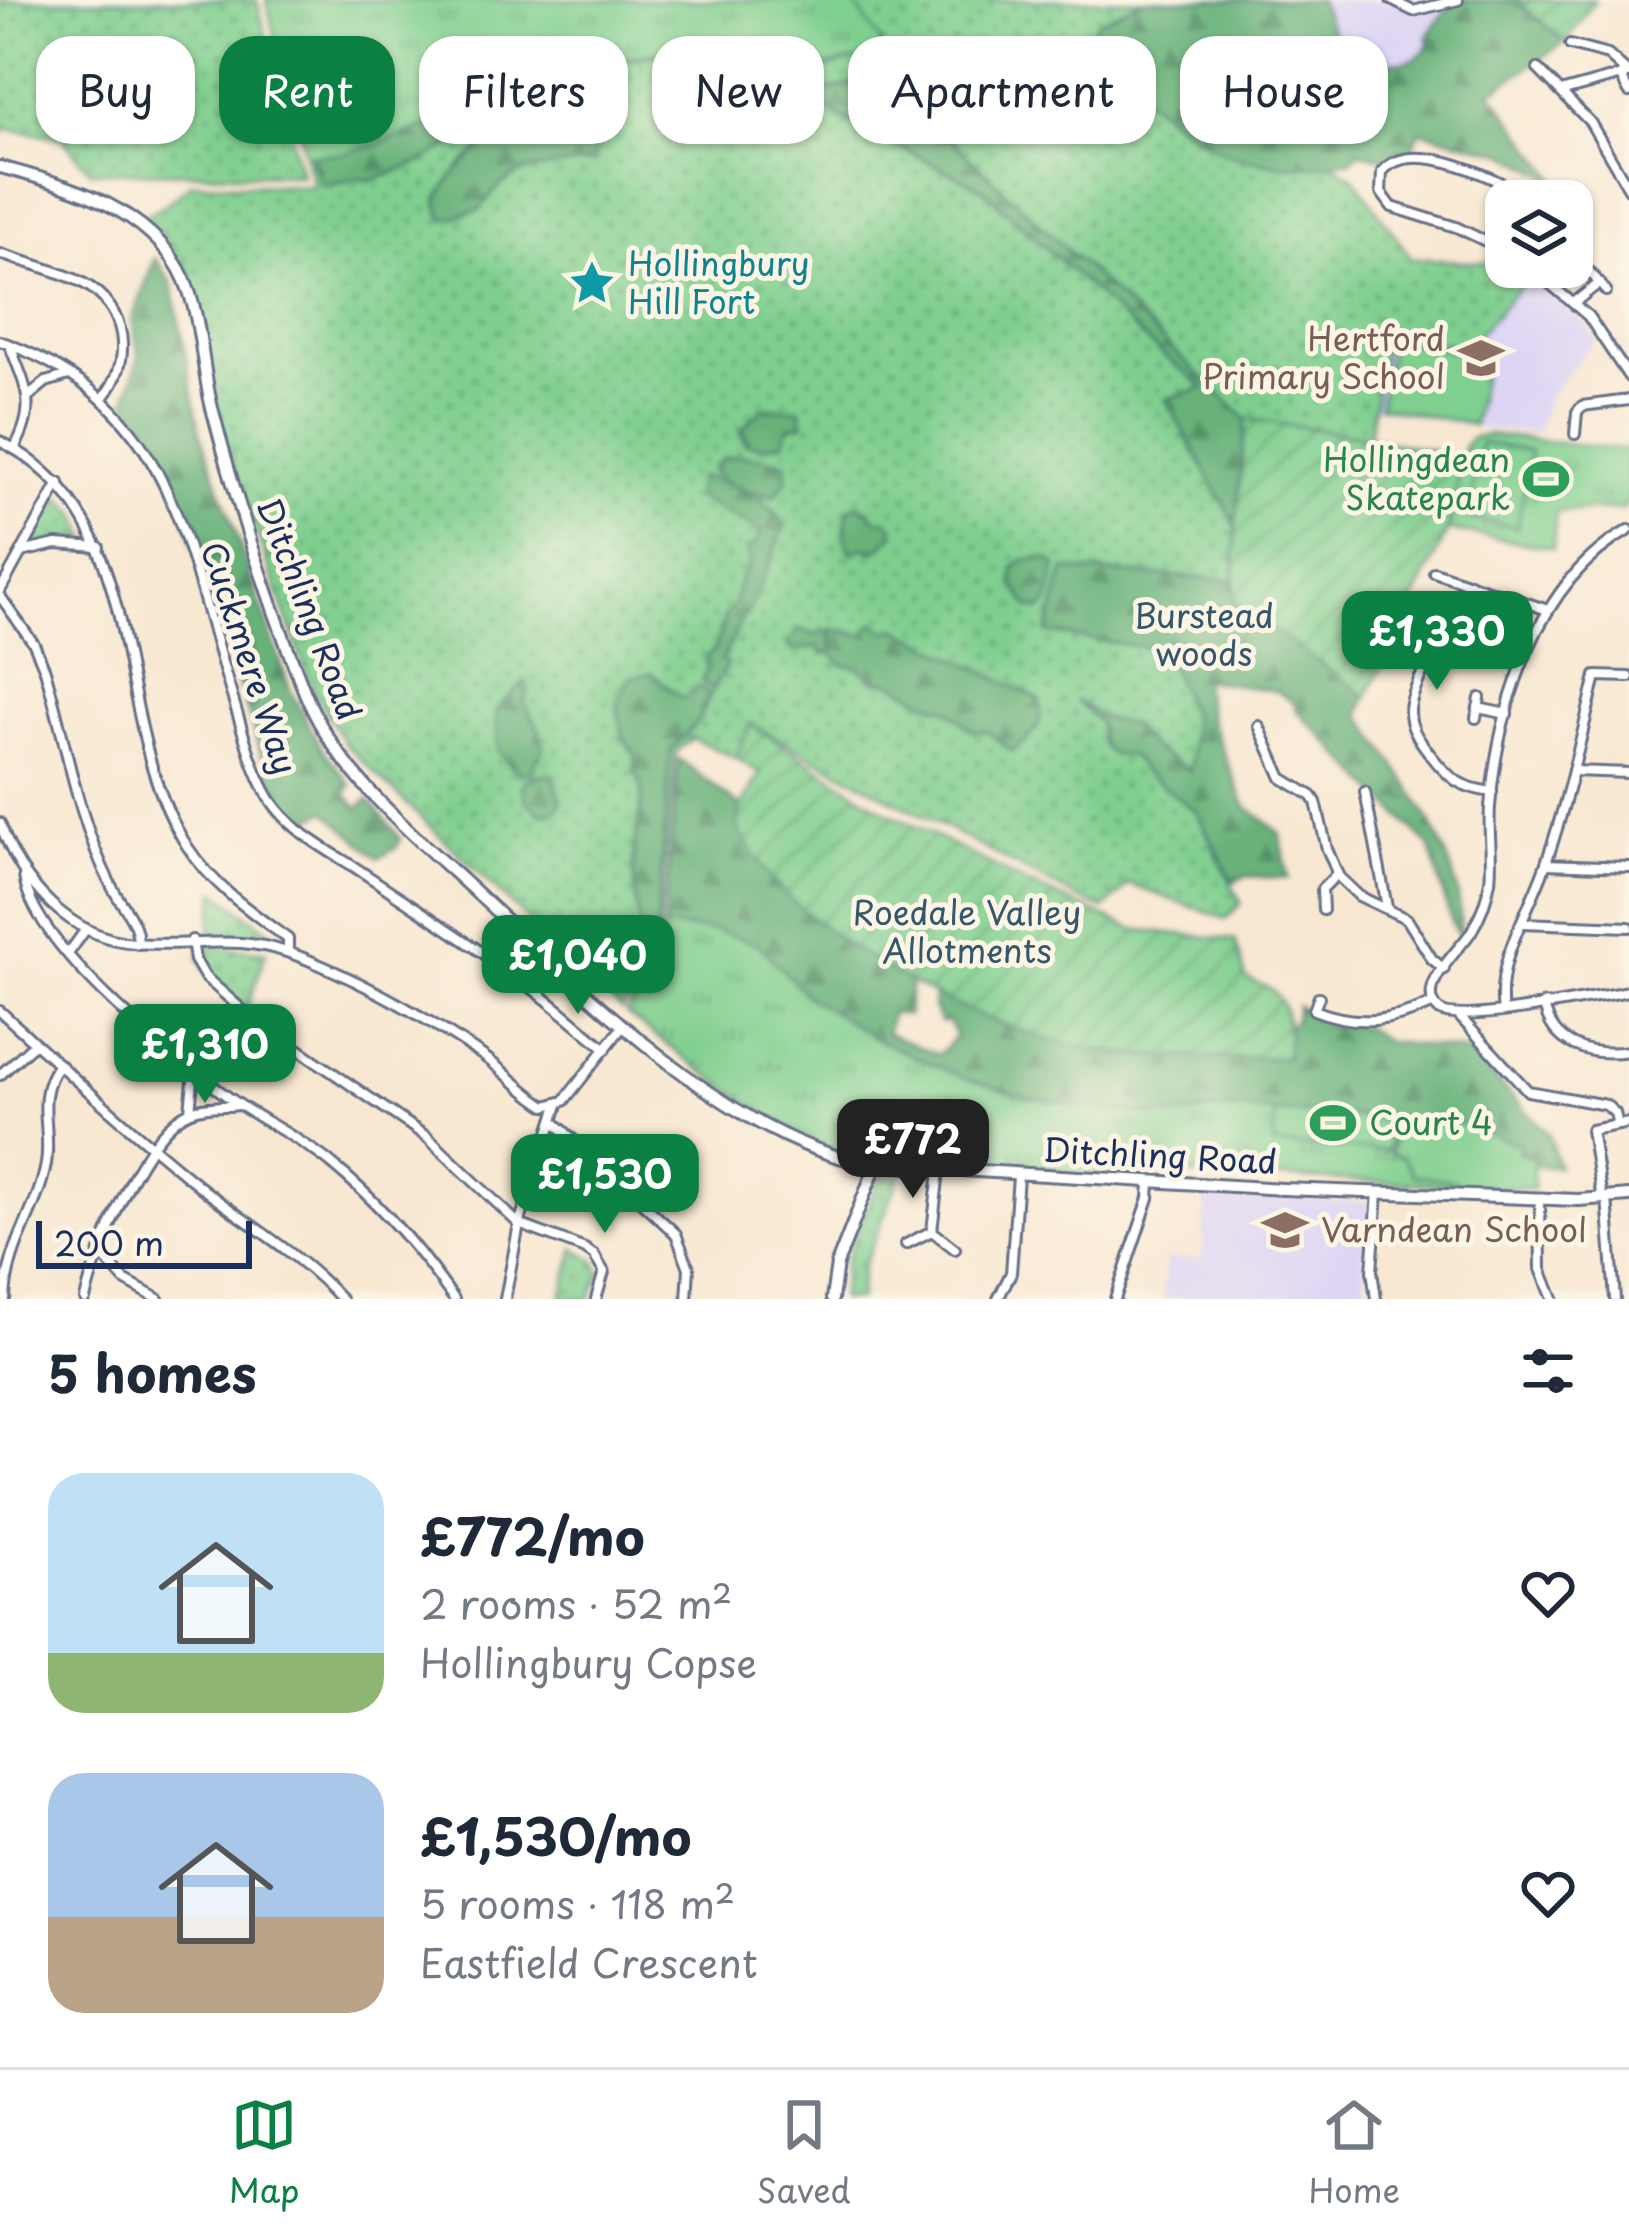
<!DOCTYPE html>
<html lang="en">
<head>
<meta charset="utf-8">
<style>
	body { margin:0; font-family:"Playpen Sans",sans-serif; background:#f6f6f7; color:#1f2937; height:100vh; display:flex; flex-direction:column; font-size:45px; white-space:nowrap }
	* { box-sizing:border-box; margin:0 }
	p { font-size:39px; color:#747a83 }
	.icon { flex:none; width:66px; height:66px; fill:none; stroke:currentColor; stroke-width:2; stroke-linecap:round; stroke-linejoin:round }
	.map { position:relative; height:1299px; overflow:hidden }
	.side { display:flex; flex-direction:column; background:#fff; flex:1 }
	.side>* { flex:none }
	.top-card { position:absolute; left:36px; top:36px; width:1557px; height:108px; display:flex; gap:24px }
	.controls { position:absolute; left:1485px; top:180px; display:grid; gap:24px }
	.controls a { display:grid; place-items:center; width:108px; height:108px; border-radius:24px; background:#fff; box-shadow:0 3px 9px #0004; font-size:60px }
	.scale { position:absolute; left:36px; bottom:30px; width:216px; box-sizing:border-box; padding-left:12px; border:6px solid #1b2f5e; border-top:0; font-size:33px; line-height:42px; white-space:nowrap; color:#1b2f5e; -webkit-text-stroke:9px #fcf5e5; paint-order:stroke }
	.price { position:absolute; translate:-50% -102px; padding:0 27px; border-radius:24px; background:#0b8043; color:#fff; font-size:39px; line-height:78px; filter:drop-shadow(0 3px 6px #0008) }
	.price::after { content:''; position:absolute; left:50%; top:72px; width:36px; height:27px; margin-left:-18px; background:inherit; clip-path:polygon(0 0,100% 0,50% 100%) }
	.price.on { background:#222; color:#fff }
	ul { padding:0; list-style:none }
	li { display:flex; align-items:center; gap:36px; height:300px; padding:0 48px }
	li span { display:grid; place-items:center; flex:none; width:336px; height:240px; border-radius:36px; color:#555 }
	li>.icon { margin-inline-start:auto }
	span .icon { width:144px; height:144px; fill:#fffc; stroke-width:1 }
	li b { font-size:51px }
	h2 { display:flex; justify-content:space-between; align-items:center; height:144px; padding:0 48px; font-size:51px }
	.chip { padding:0 42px; border-radius:36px; background:#fff; box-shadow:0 3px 9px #0004; font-size:42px; line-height:108px }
	.chip.on { background:#0b8043; color:#fff }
	.dock { display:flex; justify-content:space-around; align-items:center; height:168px; border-top:3px solid #e0e1e3; background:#fff; font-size:33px; color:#747a83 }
	.dock a { display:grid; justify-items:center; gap:6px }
	.dock .on { color:#0b8043 }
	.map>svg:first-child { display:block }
	.built { fill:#ded5f5 }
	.grass { fill:url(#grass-dots); stroke:#4d7f76; stroke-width:3 }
	.forest { fill:url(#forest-firs); stroke:#41706c; stroke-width:3 }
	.park { fill:url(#park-tufts); stroke:#4d7f76; stroke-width:3 }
	.garden { fill:url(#garden-furrows); stroke:#4d7f76; stroke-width:3 }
	.pitch { fill:#7fcf8f; stroke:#4d7f76; stroke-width:3 }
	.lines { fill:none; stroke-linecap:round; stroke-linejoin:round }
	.minor-casing { stroke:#687087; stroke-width:14 }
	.tertiary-casing { stroke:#687087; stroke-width:16 }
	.minor { stroke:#fff; stroke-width:8 }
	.tertiary { stroke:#fff; stroke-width:10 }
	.labels { text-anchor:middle; stroke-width:10; stroke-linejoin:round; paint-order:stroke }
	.culture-label { font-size:33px; fill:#0d838f; stroke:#fcf5e5; text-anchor:start }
	.education-label { font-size:33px; fill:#785e54; stroke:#fcf5e5; text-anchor:end }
	.leisure-label { font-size:33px; fill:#27864d; stroke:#fcf5e5; text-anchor:end }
	.street-label { font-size:33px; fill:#1b2f5e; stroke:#fcf5e5 }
	.park-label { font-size:33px; fill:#34576a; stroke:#fcf5e5 }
</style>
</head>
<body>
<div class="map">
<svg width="1629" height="1299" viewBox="0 0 1629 1299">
	<defs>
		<pattern id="grass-dots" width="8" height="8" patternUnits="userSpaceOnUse" patternTransform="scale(3)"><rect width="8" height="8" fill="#7fcf8f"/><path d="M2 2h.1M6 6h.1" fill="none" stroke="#67a878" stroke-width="1.8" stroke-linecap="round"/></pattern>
		<pattern id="forest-firs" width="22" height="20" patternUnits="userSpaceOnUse" patternTransform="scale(3)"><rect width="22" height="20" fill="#67b27a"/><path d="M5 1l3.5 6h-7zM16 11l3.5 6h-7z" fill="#549167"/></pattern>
		<pattern id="park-tufts" width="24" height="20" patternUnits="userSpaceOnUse" patternTransform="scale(3)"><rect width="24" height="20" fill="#7fcf8f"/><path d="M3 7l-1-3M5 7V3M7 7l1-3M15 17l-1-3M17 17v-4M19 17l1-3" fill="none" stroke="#67a878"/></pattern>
		<pattern id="garden-furrows" width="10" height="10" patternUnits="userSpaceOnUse" patternTransform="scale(3)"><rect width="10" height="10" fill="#7fcf8f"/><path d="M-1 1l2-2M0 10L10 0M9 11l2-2" fill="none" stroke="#67a878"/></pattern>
	</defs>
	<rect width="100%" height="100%" fill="#fcf5e5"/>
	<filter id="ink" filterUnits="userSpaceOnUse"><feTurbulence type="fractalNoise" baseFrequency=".00833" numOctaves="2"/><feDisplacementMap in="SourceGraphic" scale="24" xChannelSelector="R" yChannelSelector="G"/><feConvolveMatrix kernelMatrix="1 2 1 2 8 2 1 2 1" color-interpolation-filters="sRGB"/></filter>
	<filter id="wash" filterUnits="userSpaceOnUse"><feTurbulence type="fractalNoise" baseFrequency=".004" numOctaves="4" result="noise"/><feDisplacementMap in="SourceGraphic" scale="48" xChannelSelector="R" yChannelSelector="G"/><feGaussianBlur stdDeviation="2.7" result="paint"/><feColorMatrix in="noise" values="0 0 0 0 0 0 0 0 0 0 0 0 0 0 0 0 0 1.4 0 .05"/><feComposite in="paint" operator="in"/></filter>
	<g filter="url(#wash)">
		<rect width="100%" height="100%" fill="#f8e8d2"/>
		<g class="built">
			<polygon points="1319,0 1454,0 1456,3 1428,36 1429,46 1420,57 1409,62 1371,63 1355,59 1339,45"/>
			<polygon points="1529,277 1580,318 1596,339 1549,395 1537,433 1477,428 1372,407 1387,333 1465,348"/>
			<polygon points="1206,1195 1370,1202 1363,1258 1366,1299 1163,1299 1166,1259 1202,1259"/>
		</g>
		<g class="grass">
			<polygon points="0,0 257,0 301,175 90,171 61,137 6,129 0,136"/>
			<polygon points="847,0 1143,0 1097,23 1281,165 1333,164 1354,177 1411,258 1506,264 1531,274 1465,349 1387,334 1368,437 1246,419 947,136"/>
			<polygon points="714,42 753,46 762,42 800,73 873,56 875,64 850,85 830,89 837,117 983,189 1149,343 1205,389 1166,400 1236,526 1234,580 1065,570 1047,632 1164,649 1192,719 1190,772 1196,811 1241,903 1226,919 1129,884 1104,909 1079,899 751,724 735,758 692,738 676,752 658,947 622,1011 346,745 313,691 250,515 221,428 190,272 161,234 142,217 166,204 192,183 313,186 305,155 326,155 595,66"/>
			<polygon points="60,497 77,514 89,540 37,543 33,538"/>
			<polygon points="216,891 285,943 210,934"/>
			<polygon points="203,945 266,952 247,1009 210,978 198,957"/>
			<polygon points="880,1175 900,1177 862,1269 859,1299 840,1299 845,1261"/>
			<polygon points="575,1248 595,1260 601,1273 590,1299 561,1299"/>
		</g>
		<g class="forest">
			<path d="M714 0 719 39 589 61 592 74C580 89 565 96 557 112L563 122 558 132 561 139 594 145 597 149 593 161C542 172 513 159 480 210 466 209 458 220 443 219L437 203C451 169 477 152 505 130L499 120 417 164 371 181 362 178 322 185 312 161 305 116Z"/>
			<path d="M1143 0H1319C1339 49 1339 63 1395 62 1412 61 1418 59 1429 46L1428 36 1454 0H1514L1566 42 1491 92 1559 182 1506 153 1420 131 1411 153 1397 152 1386 159 1358 152 1352 160C1312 168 1269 167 1230 154 1197 143 1096 67 1092 32L1097 23Z"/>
			<polygon points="875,39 947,136 1246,419 1236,526 1166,399 1204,388 1149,343 983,189 827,109 797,104 798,98 803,95 850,85 874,64 873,56 800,73"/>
			<polygon points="155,258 172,283 200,431 291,692 321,747 351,785 346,794 358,808 369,799 400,838 397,847 379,858 326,811 304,822 284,808 270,782 163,445 126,402 139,357 132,320"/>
			<polygon points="762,408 801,409 803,424 788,427 784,442 767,446 745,444 740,432"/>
			<path d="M741 455 786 462 787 480 775 496C752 493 724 489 712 468L724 458Z"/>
			<path d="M699 477C727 479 774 502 785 527L747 615 743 617 722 660 727 665 713 689 702 682 708 665 704 660 716 647 725 616 733 607 740 579 750 564 746 550 757 543 760 531 695 497Z"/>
			<polygon points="858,504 879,520 885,519 894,526 893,536 874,552 863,547 852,554 844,538 847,511"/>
			<polygon points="1024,559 1049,559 1057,566 1048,603 1041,610 1029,607 1013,584 1014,568"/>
			<path d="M1065 570 1234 580 1235 602 1367 697 1360 714C1400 774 1470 860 1459 935L1452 925 1430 847 1296 709 1294 702 1276 691 1202 679 1211 722 1245 805 1280 833 1288 878 1246 876 1233 882 1196 811 1144 772 1131 756 1112 755 1102 746 1098 722 1075 700 1103 718 1129 724 1153 749 1190 771 1192 719 1164 650 1047 633Z"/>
			<path d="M875 623 886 631 896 628 1039 699C1046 723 1031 740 1011 751L987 731 974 732 948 709 929 703 892 682 876 681 858 667 840 664 832 651 829 654 821 652 819 647 792 650 788 645 799 629 818 636 823 630 830 633 832 651V629L868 636 867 629Z"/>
			<path d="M651 673 681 698 688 697 697 686 711 694 697 723 671 750 655 945 643 955C638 913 629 877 636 834 639 811 649 791 634 771 638 757 635 750 624 741L617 703 629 678Z"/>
			<polygon points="525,681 528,692 524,702 539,729 544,748 531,771 518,774 498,751 496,710"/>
			<polygon points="679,759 741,807 737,828 853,947 911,982 907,1015 891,1013 886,1033 938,1055 956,1036 947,1020 941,1023 933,1007 934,995 1010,1028 1287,1056 1288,1027 1294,1021 1297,1006 1327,1024 1363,1027 1386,1041 1468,1052 1549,1134 1558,1166 1533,1167 1533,1158 1459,1123 1226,1109 1175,1116 1137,1114 1028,1098 964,1078 879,1041 808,997 757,944 664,927"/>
			<polygon points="549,773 555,779 561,802 556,811 541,814 526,800 522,787 528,778"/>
		</g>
		<g class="park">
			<polygon points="266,0 852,0 882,44 873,56 800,73 770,65 761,42 753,46 714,42 629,57 557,78 379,144 344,153 305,155"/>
			<polygon points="1492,435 1629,451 1629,499 1624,509 1556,512 1553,548 1449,530 1464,445 1471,438"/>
			<path d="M664 927 716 931 758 944 808 997 879 1041 964 1078 1028 1098 1137 1114 1175 1116 1226 1109 1459 1123 1519 1144V1153L1533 1158V1189L1223 1175H1097L892 1158 873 1149C871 1150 858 1154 856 1154 807 1154 669 1046 626 1014L654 964Z"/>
		</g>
		<g class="garden">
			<polygon points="1514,0 1595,0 1566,42"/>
			<polygon points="1246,419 1368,437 1462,457 1448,530 1367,697 1234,602 1236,526"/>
			<path d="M750 724 884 810 1026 883 1132 929 1235 940 1246 978C1253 983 1266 985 1272 990 1290 1006 1288 1037 1287 1057 1226 1059 1164 1059 1103 1051 1000 1037 852 963 779 888 763 871 750 847 737 828L741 807 760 773 736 758Z"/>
		</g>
		<g class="pitch">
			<polygon points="1392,339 1486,357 1473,425 1379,406"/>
			<polygon points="1481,443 1530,451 1517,527 1469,518"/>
			<polygon points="1275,1112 1390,1119 1388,1151 1273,1145"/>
			<polygon points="1394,1119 1459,1123 1519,1144 1519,1153 1533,1158 1533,1189 1457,1186 1455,1181 1413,1175 1403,1157 1391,1154"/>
		</g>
	</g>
	<g filter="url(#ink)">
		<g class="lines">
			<g class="minor-casing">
				<g id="minor">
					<polyline points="1391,0 1413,11 1458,0"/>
					<polyline points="1570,45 1608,55 1628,73"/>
					<polyline points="1538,69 1590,122 1629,189"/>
					<polyline points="1620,75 1629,92"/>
					<polyline points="1564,91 1629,73"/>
					<polyline points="1553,201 1555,199"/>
					<path d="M1506 251 1456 227 1392 207 1381 192 1382 172C1412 135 1501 180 1533 201"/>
					<path d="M0 254C27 263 58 270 83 283 128 307 134 362 102 399"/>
					<polyline points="1530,267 1588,316 1629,377"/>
					<polyline points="1589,271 1606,291"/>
					<polyline points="1575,302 1599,283"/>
					<path d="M0 341C175 403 183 541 232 696 243 730 251 768 270 799 291 832 330 851 362 872 410 904 459 936 506 969 541 993 573 1022 606 1049"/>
					<path d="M10 346C26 388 38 406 14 449"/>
					<polyline points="29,396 46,382 69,375"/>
					<polyline points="1575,434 1577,412 1582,406 1629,400"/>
					<path d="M0 441C156 520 104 718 187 846 213 886 250 911 288 939V952"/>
					<path d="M1629 530C1536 581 1498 709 1490 807 1488 832 1493 856 1490 881 1487 899 1480 917 1471 932 1460 950 1414 988 1439 1010 1458 1026 1598 996 1629 991"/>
					<polyline points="22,552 56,544 99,547"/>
					<polyline points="1434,572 1548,610"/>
					<path d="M1470 583C1457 610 1409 686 1410 712 1410 729 1420 741 1430 754 1449 779 1461 788 1492 792"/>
					<polyline points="0,591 59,483"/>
					<path d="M0 596 34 644 45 670C66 742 77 818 111 885 121 906 138 919 138 944"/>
					<polyline points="1478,708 1507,714"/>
					<polyline points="1476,718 1480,698"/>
					<polyline points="1259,726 1282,778 1312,796 1316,802 1327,849 1339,877 1359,896 1407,919 1432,959 1444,969"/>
					<polyline points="1573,771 1629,773"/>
					<polyline points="1365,792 1387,907"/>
					<path d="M0 823C20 882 70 938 135 943 201 948 238 931 306 959 367 984 427 1018 482 1055 505 1071 523 1092 546 1106L564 1101 623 1026"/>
					<polyline points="1546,864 1629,867"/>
					<path d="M24 876C32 946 182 1066 240 1105 270 1125 303 1140 332 1164 380 1203 419 1249 454 1299"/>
					<polyline points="1323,910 1322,889 1337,874"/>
					<polyline points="1522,923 1629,927"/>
					<polyline points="192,940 195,960 205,977 247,1014 427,1137 519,1224 585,1249 594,1255 604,1272 596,1299"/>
					<polyline points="68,954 86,929"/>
					<path d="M1319 997 1314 1010C1357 1027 1392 1022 1434 1003"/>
					<path d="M1544 1004C1551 1046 1591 1057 1629 1051"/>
					<path d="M0 1011C66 1071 133 1133 203 1189 250 1226 300 1254 341 1299"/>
					<path d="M1503 1011C1495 958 1530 912 1546 863 1567 802 1581 738 1596 676L1629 677"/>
					<polyline points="1460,1017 1528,1091 1606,1105 1615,1113 1618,1125"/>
					<polyline points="0,1075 35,1043"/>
					<polyline points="190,1111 194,1071"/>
					<polyline points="554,1122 676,1234 689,1268 687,1299"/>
					<polyline points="1607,1198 1615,1299"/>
					<polyline points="1540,1199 1541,1269 1553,1299"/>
					<polyline points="1602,1199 1591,1130 1629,1123"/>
					<polyline points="932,1231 955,1249"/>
					<polyline points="906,1244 932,1231 939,1171"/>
					<polyline points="102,1255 124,1280 158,1299"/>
					<path d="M5 1299C7 1245 38 1211 46 1164 52 1127 34 1098 59 1064"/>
					<path d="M85 1299C96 1252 144 1129 191 1111 206 1105 223 1107 239 1105"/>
					<polyline points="505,1299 519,1224 558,1105"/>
					<polyline points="998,1299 1011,1273 1018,1176"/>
					<polyline points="1115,1299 1149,1198 1150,1183"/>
					<polyline points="1376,1299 1372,1271 1378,1193"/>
				</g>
			</g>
			<g class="tertiary-casing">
				<g id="tertiary">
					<path d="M0 167C62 183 135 204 173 259 202 300 200 361 212 408 237 504 268 601 305 693 339 777 418 838 482 898 584 992 736 1146 876 1165L1284 1189 1579 1200 1629 1196"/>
					<polyline points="832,1299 837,1264 876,1165"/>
				</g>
			</g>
			<use href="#minor" class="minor"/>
			<use href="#tertiary" class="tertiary"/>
		</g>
	</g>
	<defs>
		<g id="sight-bare" transform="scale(3.6)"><path d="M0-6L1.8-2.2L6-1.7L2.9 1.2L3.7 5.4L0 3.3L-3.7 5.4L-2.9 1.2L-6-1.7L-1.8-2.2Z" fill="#0f9aa8" stroke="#fcf5e5" stroke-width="2.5" paint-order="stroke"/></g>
		<g id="school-bare" transform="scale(3.6)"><path d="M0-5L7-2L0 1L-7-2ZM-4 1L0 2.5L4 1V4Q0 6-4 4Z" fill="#8d6e63" stroke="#fcf5e5" stroke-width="2.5" paint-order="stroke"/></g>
		<g id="stadium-bare" transform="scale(3.6)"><path d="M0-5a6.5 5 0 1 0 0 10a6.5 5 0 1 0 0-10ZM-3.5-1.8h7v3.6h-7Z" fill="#2e9e5b" stroke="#fcf5e5" stroke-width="2.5" paint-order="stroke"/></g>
	</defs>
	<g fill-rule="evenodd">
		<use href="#sight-bare" x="592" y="283"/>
		<use href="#school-bare" x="1481" y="358"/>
		<use href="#stadium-bare" x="1546" y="479"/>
		<use href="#stadium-bare" x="1333" y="1123"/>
		<use href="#school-bare" x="1285" y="1230"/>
	</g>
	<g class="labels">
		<g class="culture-label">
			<text x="628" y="276">Hollingbury<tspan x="628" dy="38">Hill Fort</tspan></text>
		</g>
		<g class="education-label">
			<text x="1445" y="351">Hertford<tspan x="1445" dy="38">Primary School</tspan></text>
			<text x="1321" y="1242" text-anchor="start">Varndean School</text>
		</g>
		<g class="leisure-label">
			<text x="1510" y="472">Hollingdean<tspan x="1510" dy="38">Skatepark</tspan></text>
			<text x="1369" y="1135" text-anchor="start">Court 4</text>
		</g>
		<g class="street-label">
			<text transform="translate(309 609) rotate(69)" y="12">Ditchling Road</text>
			<text transform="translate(249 658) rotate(72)" y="12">Cuckmere Way</text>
			<text transform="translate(1160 1156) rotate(3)" y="12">Ditchling Road</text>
		</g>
		<g class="park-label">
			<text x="1204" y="628">Burstead<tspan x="1204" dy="38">woods</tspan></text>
			<text x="967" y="925">Roedale Valley<tspan x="967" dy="38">Allotments</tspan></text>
		</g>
	</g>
</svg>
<div class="controls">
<a><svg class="icon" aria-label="layers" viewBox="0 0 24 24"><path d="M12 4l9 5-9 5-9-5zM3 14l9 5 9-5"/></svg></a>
</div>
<div class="scale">200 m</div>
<b class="price" style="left:1437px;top:693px">£1,330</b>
<b class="price" style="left:578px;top:1017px">£1,040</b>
<b class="price" style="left:205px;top:1106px">£1,310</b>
<b class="price on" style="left:913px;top:1201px">£772</b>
<b class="price" style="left:605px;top:1236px">£1,530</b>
<div class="top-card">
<a class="chip">Buy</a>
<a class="chip on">Rent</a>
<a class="chip">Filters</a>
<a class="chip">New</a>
<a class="chip">Apartment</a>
<a class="chip">House</a>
</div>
</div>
<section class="side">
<h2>5 homes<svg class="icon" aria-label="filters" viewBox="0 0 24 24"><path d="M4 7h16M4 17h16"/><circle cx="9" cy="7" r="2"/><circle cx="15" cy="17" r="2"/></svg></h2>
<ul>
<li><span style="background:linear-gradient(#bfe0f5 75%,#8fb573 0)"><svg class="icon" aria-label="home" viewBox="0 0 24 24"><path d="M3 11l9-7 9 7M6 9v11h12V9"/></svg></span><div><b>£772/mo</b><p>2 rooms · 52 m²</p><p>Hollingbury Copse</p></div><svg class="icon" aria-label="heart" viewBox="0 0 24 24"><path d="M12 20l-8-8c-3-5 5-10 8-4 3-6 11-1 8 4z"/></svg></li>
<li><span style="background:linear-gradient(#a9c7e8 60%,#b9a48a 0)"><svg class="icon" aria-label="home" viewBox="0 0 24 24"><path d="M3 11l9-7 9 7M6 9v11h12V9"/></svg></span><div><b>£1,530/mo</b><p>5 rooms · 118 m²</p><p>Eastfield Crescent</p></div><svg class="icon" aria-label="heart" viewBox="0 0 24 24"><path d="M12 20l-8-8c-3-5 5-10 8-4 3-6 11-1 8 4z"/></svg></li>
</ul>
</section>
<nav class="dock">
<a class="on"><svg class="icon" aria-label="map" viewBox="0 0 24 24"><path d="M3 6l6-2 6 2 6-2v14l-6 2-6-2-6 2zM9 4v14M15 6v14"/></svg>Map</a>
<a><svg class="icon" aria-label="saved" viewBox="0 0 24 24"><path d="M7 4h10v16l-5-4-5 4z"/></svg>Saved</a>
<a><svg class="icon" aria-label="home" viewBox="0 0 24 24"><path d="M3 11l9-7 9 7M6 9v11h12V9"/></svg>Home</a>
</nav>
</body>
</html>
